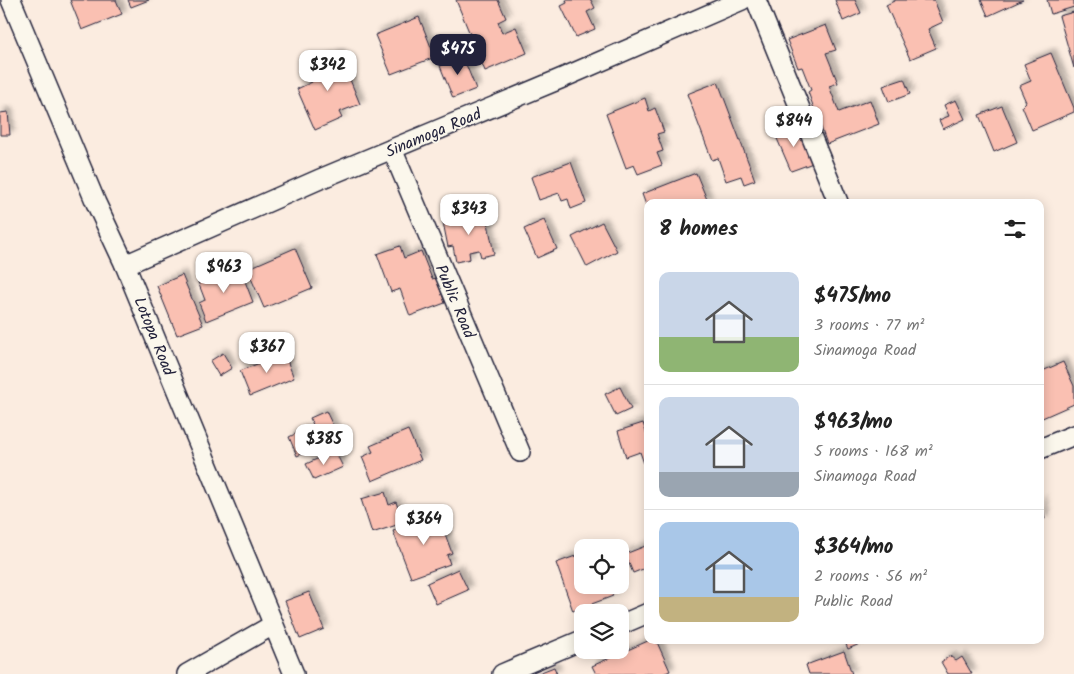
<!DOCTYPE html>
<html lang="en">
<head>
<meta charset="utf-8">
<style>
	body { margin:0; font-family:Kalam,sans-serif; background:#f6f6f6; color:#222; height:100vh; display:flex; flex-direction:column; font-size:19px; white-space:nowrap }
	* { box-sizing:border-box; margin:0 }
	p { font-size:16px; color:#767676 }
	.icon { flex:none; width:28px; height:28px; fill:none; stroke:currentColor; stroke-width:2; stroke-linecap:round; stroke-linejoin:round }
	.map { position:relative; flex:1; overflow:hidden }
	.drawer { position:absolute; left:644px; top:199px; width:400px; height:445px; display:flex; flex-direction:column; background:#fff; border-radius:10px; box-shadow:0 2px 12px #0003 }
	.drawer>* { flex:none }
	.buttons { position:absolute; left:574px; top:539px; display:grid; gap:10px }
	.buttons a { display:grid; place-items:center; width:55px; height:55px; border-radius:10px; background:#fff; box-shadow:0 2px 12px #0003; font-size:25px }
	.price { position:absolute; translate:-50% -42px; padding:0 11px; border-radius:10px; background:#fff; color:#222; font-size:16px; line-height:32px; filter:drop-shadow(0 1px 2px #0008) }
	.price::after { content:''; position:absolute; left:50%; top:30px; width:15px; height:11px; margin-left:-8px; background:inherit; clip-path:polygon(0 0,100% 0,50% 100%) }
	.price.current { background:#22223b; color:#fff }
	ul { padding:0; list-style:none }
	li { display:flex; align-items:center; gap:15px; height:125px; padding:0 15px }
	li+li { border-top:1px solid #e0e0e0 }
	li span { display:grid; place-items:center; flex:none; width:140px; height:100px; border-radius:10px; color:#555 }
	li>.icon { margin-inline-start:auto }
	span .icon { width:60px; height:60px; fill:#fffc; stroke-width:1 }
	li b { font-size:21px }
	h2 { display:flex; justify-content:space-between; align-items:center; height:60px; padding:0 15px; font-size:21px }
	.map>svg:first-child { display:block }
	.building { fill:#fac0b2; stroke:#22223b; filter:url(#shadow) }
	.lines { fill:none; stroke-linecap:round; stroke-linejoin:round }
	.minor-casing { stroke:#22223b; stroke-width:22 }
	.minor { stroke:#fbf7ec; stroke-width:19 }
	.labels { text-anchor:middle; stroke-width:4; stroke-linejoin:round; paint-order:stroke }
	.street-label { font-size:16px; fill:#22223b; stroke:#fbf7ec }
</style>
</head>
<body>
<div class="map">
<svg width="1074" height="674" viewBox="0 0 1074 674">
	<defs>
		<filter id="shadow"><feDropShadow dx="4.5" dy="-4.5" stdDeviation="2.5" flood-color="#0004"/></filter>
	</defs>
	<rect width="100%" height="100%" fill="#fbece0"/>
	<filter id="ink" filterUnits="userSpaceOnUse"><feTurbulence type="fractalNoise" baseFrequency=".02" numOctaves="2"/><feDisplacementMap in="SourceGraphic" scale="10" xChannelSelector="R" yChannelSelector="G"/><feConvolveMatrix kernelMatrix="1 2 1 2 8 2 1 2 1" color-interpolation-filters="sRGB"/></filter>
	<g filter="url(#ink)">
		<g class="building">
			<polygon points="70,0 116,0 122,14 82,30"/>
			<polygon points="128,0 149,0 131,7"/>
			<polygon points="456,0 498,0 506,18 498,22 502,33 516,27 527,53 485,71"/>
			<polygon points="566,0 591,0 595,8 587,12 595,29 576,37 561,6 567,3"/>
			<polygon points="835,0 855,0 861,13 843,21"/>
			<polygon points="896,0 934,0 943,22 928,29 936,48 910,59 886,5"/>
			<polygon points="981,0 1023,0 988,16"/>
			<polygon points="1047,0 1074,0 1074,7 1051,14"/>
			<polygon points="1074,12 1074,68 1059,16"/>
			<polygon points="419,17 435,57 391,74 375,35"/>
			<polygon points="826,25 836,50 826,53 838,83 829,86 839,112 870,100 879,124 827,144 808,92 811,90 802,67 798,68 787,40"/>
			<polygon points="339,53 360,104 339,112 342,118 315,130 297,89 312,82 305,67"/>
			<polygon points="1051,53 1074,108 1074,112 1032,130 1022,106 1026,102 1019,86 1031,81 1024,64"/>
			<polygon points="454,54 456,59 463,57 476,89 453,98 440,66 448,62 446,57"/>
			<polygon points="904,79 910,94 889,102 883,86"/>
			<polygon points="718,82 755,180 744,184 741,176 726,181 718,158 712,160 687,94"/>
			<polygon points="645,98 649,111 655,108 664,132 657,134 663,151 657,153 662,165 638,174 634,165 626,168 606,114"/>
			<polygon points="956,100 965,119 943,129 939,120 949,116 944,105"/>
			<polygon points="1002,106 1017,142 994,152 979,115"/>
			<polygon points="8,112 10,135 0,135 0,113"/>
			<polygon points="797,125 813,163 791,171 775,134"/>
			<polygon points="571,162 586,203 571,209 568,199 562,201 559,193 539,200 531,177"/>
			<polygon points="696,173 708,202 648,202 647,208 642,194"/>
			<polygon points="486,213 494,254 481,257 479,250 469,252 470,259 456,262 453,246 448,247 443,222"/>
			<polygon points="544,220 557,249 537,258 524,229"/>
			<polygon points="602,222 617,251 587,267 572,237"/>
			<polygon points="400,246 404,258 421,251 432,279 436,278 445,303 410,316 400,289 391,292 377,254"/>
			<polygon points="295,248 312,288 264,308 247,269"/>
			<polygon points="229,269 231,275 241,271 253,302 206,321 199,303 205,300 198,282"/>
			<polygon points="182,275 203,325 177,335 157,286"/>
			<polygon points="223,353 232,368 219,376 210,361"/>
			<polygon points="284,353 294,378 250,396 240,371"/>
			<polygon points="1063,362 1074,386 1074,404 1040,419 1040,372"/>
			<polygon points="620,387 631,409 616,416 605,394"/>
			<polygon points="326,411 335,430 319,438 310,418"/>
			<polygon points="643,423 648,438 648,475 640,452 626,457 618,431"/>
			<polygon points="305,429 313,449 297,456 289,437"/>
			<polygon points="408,430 421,460 372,481 362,457 373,452 370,446"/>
			<polygon points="335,451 343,467 314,480 306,464"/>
			<polygon points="385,492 389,505 396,502 403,523 372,533 361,499"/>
			<polygon points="1041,500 1045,519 1040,520 1040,501"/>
			<polygon points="438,515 452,553 447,555 450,564 411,578 393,531"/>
			<polygon points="648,545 648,567 633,573 625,554"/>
			<polygon points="581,554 582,559 582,585 609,585 613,596 573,611 556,563"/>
			<polygon points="458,569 468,590 436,604 427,583"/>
			<polygon points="309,592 324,629 300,639 285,601"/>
			<polygon points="650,640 656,640 670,671 663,674 596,674 592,666"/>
			<polygon points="844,640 869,640 848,649"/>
			<polygon points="844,651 852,674 809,674 806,665"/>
			<polygon points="950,656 956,661 962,657 972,674 948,674 941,662"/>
			<polygon points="554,667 557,674 536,674"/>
		</g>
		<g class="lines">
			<g class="minor-casing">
				<g id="minor">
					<polyline points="11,0 96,203 125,265 294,674"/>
					<polyline points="756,0 838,202"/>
					<polyline points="392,149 520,452"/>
					<polyline points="125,265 320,179 560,79 742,0"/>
					<polyline points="1040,449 1074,435"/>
					<polyline points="620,625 648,613"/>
					<polyline points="187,674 273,625"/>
					<polyline points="502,674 582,640"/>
				</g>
			</g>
			<use href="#minor" class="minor"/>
		</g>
	</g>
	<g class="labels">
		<g class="street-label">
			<text transform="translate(433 132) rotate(-23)" y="6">Sinamoga Road</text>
			<text transform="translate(456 301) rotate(67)" y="6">Public Road</text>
			<text transform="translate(155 336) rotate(68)" y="6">Lotopa Road</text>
		</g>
	</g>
</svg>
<div class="buttons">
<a><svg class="icon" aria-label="locate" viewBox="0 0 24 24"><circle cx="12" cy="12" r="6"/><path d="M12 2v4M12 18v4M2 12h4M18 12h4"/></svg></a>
<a><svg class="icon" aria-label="layers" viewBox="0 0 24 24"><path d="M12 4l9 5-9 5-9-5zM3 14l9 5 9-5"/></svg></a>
</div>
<b class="price current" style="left:458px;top:76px">$475</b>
<b class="price" style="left:328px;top:92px">$342</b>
<b class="price" style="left:794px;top:148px">$844</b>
<b class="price" style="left:469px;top:236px">$343</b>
<b class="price" style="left:224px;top:294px">$963</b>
<b class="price" style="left:267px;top:374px">$367</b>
<b class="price" style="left:324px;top:466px">$385</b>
<b class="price" style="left:424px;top:546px">$364</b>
<section class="drawer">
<h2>8 homes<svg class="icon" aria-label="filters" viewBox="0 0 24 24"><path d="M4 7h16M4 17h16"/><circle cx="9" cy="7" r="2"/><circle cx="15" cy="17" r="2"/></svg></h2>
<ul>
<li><span style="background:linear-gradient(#c9d6e8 65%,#8fb573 0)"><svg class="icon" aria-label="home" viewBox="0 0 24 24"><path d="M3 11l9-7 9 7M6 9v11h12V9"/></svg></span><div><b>$475/mo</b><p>3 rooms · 77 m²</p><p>Sinamoga Road</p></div></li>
<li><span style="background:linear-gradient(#c9d6e8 75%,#9aa5b1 0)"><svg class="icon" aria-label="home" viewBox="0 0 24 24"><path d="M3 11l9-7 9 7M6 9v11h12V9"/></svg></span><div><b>$963/mo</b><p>5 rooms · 168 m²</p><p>Sinamoga Road</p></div></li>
<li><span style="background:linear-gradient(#a9c7e8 75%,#c2b280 0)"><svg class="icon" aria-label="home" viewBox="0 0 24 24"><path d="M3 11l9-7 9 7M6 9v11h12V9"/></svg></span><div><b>$364/mo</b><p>2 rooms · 56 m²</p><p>Public Road</p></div></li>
</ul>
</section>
</div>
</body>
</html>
